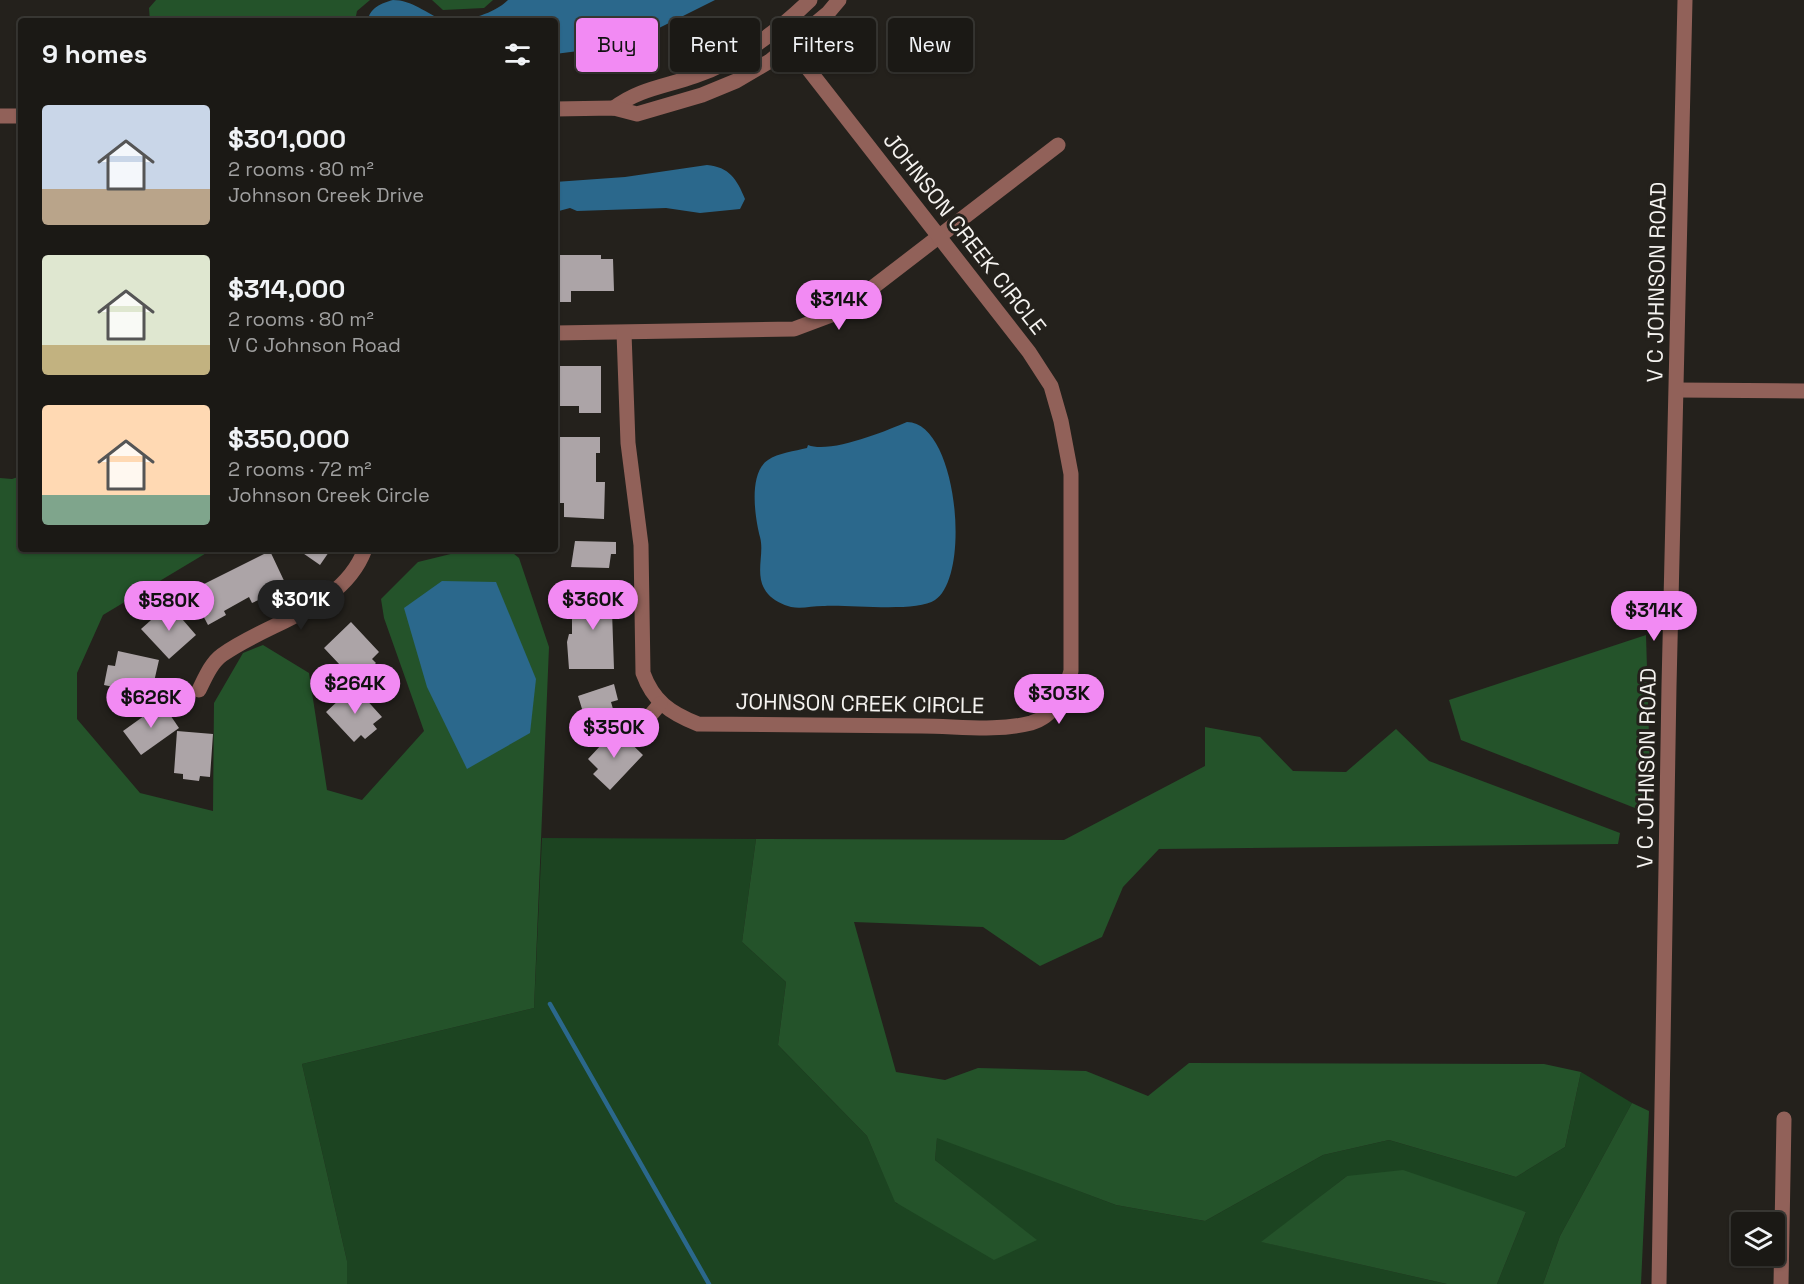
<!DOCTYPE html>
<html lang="en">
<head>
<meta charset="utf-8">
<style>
	body { margin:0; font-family:"Space Grotesk",sans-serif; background:#24221e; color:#f1f3f6; height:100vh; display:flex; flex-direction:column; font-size:22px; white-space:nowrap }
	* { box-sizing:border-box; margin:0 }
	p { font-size:20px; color:#a0a0a0 }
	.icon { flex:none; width:33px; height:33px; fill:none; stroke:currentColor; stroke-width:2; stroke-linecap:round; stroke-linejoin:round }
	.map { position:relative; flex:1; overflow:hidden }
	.panel { position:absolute; left:18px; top:18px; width:540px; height:534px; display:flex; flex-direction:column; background:#1b1915; border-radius:6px; box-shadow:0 2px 4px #0004,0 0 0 2px #393834 }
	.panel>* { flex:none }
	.hud { position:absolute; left:576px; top:18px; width:570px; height:54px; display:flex; gap:12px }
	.tools { position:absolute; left:1731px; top:1212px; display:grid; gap:12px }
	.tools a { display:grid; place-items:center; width:54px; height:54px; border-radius:6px; background:#1b1915; box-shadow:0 2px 4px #0004,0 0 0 2px #393834; font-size:30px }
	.price { position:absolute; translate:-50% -51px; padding:0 14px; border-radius:21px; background:#f28af3; color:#111; font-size:20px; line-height:39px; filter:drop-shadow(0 2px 3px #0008) }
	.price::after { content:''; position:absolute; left:50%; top:36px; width:18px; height:14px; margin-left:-9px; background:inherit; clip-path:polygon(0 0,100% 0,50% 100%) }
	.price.active { background:#222; color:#fff }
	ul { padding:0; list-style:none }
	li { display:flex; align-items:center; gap:18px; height:150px; padding:0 24px }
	li span { display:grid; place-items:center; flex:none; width:168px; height:120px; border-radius:6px; color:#555 }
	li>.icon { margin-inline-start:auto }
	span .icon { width:72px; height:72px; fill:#fffc; stroke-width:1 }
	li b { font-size:26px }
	h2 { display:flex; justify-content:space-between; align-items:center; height:72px; padding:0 24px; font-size:26px }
	.tag { padding:0 21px; border-radius:6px; background:#1b1915; box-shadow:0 2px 4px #0004,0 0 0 2px #393834; font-size:21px; line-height:54px }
	.tag.active { background:#f28af3; color:#111 }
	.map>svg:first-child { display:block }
	.green { fill:#1c4421 }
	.forest { fill:#24532a }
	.water { fill:#2b688c }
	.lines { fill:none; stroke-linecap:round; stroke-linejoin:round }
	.stream { stroke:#2b688c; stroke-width:4.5 }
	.building { fill:#aca4a7 }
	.minor { stroke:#916159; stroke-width:15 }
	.labels { text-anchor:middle; stroke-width:6; stroke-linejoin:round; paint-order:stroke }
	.street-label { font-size:22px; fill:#f5f3f0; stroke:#24211c }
</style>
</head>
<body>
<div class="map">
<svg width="1804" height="1284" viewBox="0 0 1804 1284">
	<rect width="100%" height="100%" fill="#24211c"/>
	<polygon class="green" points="542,838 756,839 742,942 786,982 778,1045 867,1136 896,1203 1036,1240 935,1160 937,1137 1116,1205 1205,1221 1323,1155 1389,1140 1516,1177 1565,1147 1581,1072 1632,1103 1560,1236 1543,1284 1497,1284 1526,1212 1347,1176 1262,1242 1447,1284 347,1284 347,1261 302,1064 534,1008"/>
	<g class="forest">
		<polygon points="156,0 370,0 357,11 355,21 150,21 149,8"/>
		<polygon points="432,0 493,0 484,8 443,10"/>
		<polygon points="21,476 21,549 213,549 103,615 77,673 77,719 140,793 213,811 214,703 243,653 263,645 309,673 327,790 362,800 424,731 384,618 381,599 418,562 471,549 508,549 519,558 549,647 534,1008 302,1064 347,1261 347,1284 0,1284 0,478 12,479"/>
		<polygon points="1646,635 1651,806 1635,808 1461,740 1449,700"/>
		<polygon points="1205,727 1260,737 1293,771 1346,772 1396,729 1429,761 1620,833 1618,844 1159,849 1123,887 1102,937 1040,966 983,927 854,922 896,1072 945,1080 978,1068 1086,1071 1148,1096 1189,1063 1544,1064 1581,1072 1565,1147 1516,1177 1389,1140 1323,1155 1205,1221 1116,1205 937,1138 935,1160 1037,1240 994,1260 895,1202 867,1136 778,1045 786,982 742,942 756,839 1064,840 1205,766"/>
		<polygon points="1632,1103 1649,1111 1641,1284 1543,1284 1560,1236"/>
		<polygon points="1403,1170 1526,1212 1497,1284 1447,1284 1261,1242 1347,1176"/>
	</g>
	<g class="water">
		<path d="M393 0C412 0 426 13 444 21H368C369 8 382 3 393 0Z"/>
		<path d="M508 0H715L637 39 602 48 555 54V21H450C471 19 492 15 508 0Z"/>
		<path d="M707 165C729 167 737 179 745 199L740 209 700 213 666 208 577 211 570 208 555 212V182L625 177Z"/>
		<path d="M907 422C957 422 972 575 935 600 916 613 847 604 823 606 812 606 802 609 791 607 783 605 773 600 768 594 753 577 765 555 760 537 755 518 748 473 768 460 778 453 795 451 807 448L808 445C830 454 886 431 907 422Z"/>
		<polygon points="442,581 496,582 536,679 530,733 467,769 427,687 404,608"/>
	</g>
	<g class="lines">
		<polyline class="stream" points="550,1004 709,1284"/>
	</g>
	<g class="building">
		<polygon points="555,255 601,255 601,259 613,259 614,291 571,291 571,302 555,302"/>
		<polygon points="555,366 601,366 601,413 579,413 579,406 555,406"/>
		<polygon points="557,437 600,437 600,453 596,453 596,482 605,482 604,519 564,517 564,503 557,503 559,466 555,466"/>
		<polygon points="575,541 616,542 616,554 611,554 609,568 571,567"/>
		<polygon points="297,549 331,549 320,565"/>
		<polygon points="270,551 287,587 252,603 249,597 224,611 226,615 208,625 190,591"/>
		<polygon points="580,590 618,590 618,603 615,603 615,611 612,611 614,669 569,669 567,642 569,634 572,634 572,600 580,600"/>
		<polygon points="169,604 196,635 169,659 141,629"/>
		<polygon points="351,622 379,652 372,659 376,663 356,682 324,648"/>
		<polygon points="118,651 159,660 151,695 104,685 108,665 115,666"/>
		<polygon points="614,684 618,700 611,702 615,716 587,725 578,696"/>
		<polygon points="354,686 382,717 373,724 377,729 365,739 361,735 354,742 326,712"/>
		<polygon points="162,703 179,728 141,755 123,731"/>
		<polygon points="616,729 643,755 610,790 593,774 598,769 588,759"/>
		<polygon points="177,731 213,734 210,777 200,776 199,781 183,779 183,774 174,773"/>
	</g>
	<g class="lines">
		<g class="minor">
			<path d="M614 108C638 89 667 86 695 76 738 61 778 31 810 0"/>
			<polyline points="555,109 614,108 637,114 702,95 736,81 770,61 828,13 839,0"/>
			<polyline points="0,116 21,116"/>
			<polyline points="555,333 794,329 842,311 1058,145"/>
			<path d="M624 333 628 443 641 545 643 673C653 701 670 713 698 724 772 725 847 725 922 726 957 726 997 732 1031 723 1055 716 1065 693 1071 671V474L1061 421 1051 386 1029 352 777 29"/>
			<polyline points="1677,390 1804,391"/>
			<path d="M199 690C205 678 211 663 222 655 269 621 343 609 365 549"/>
			<polyline points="649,717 660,704"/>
			<polyline points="1659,1284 1669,686 1685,0"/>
			<polyline points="1781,1284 1784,1119"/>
		</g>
	</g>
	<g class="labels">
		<g class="street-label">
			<text transform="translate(965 233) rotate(52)" y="8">JOHNSON CREEK CIRCLE</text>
			<text transform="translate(1656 282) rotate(-89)" y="8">V C JOHNSON ROAD</text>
			<text transform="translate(860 703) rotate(1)" y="8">JOHNSON CREEK CIRCLE</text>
			<text transform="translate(1646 768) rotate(-89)" y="8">V C JOHNSON ROAD</text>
		</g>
	</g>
</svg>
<div class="tools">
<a><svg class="icon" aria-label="layers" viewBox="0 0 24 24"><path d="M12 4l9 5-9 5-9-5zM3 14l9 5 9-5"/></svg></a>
</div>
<b class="price" style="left:839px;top:331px">$314K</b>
<b class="price active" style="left:301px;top:631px">$301K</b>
<b class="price" style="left:593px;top:631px">$360K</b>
<b class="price" style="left:169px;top:632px">$580K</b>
<b class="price" style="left:1654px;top:642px">$314K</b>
<b class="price" style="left:355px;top:715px">$264K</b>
<b class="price" style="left:1059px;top:725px">$303K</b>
<b class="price" style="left:151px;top:729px">$626K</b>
<b class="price" style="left:614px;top:759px">$350K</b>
<div class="hud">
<a class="tag active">Buy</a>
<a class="tag">Rent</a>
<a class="tag">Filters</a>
<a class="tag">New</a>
</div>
<section class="panel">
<h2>9 homes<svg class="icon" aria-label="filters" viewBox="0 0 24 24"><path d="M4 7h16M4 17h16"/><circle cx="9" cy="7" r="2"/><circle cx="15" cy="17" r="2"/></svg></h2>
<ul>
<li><span style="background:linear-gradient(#c9d6e8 70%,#b9a48a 0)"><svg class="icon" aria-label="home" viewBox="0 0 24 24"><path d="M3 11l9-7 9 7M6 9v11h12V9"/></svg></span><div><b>$301,000</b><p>2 rooms · 80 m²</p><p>Johnson Creek Drive</p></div></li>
<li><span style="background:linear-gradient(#dfe7d0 75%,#c2b280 0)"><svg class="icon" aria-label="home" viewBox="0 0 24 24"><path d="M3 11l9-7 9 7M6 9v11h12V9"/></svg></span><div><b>$314,000</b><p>2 rooms · 80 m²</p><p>V C Johnson Road</p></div></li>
<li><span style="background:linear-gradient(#ffd9b3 75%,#7fa58c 0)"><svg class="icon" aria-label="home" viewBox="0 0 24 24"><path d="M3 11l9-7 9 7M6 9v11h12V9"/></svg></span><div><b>$350,000</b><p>2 rooms · 72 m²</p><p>Johnson Creek Circle</p></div></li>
</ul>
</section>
</div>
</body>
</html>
